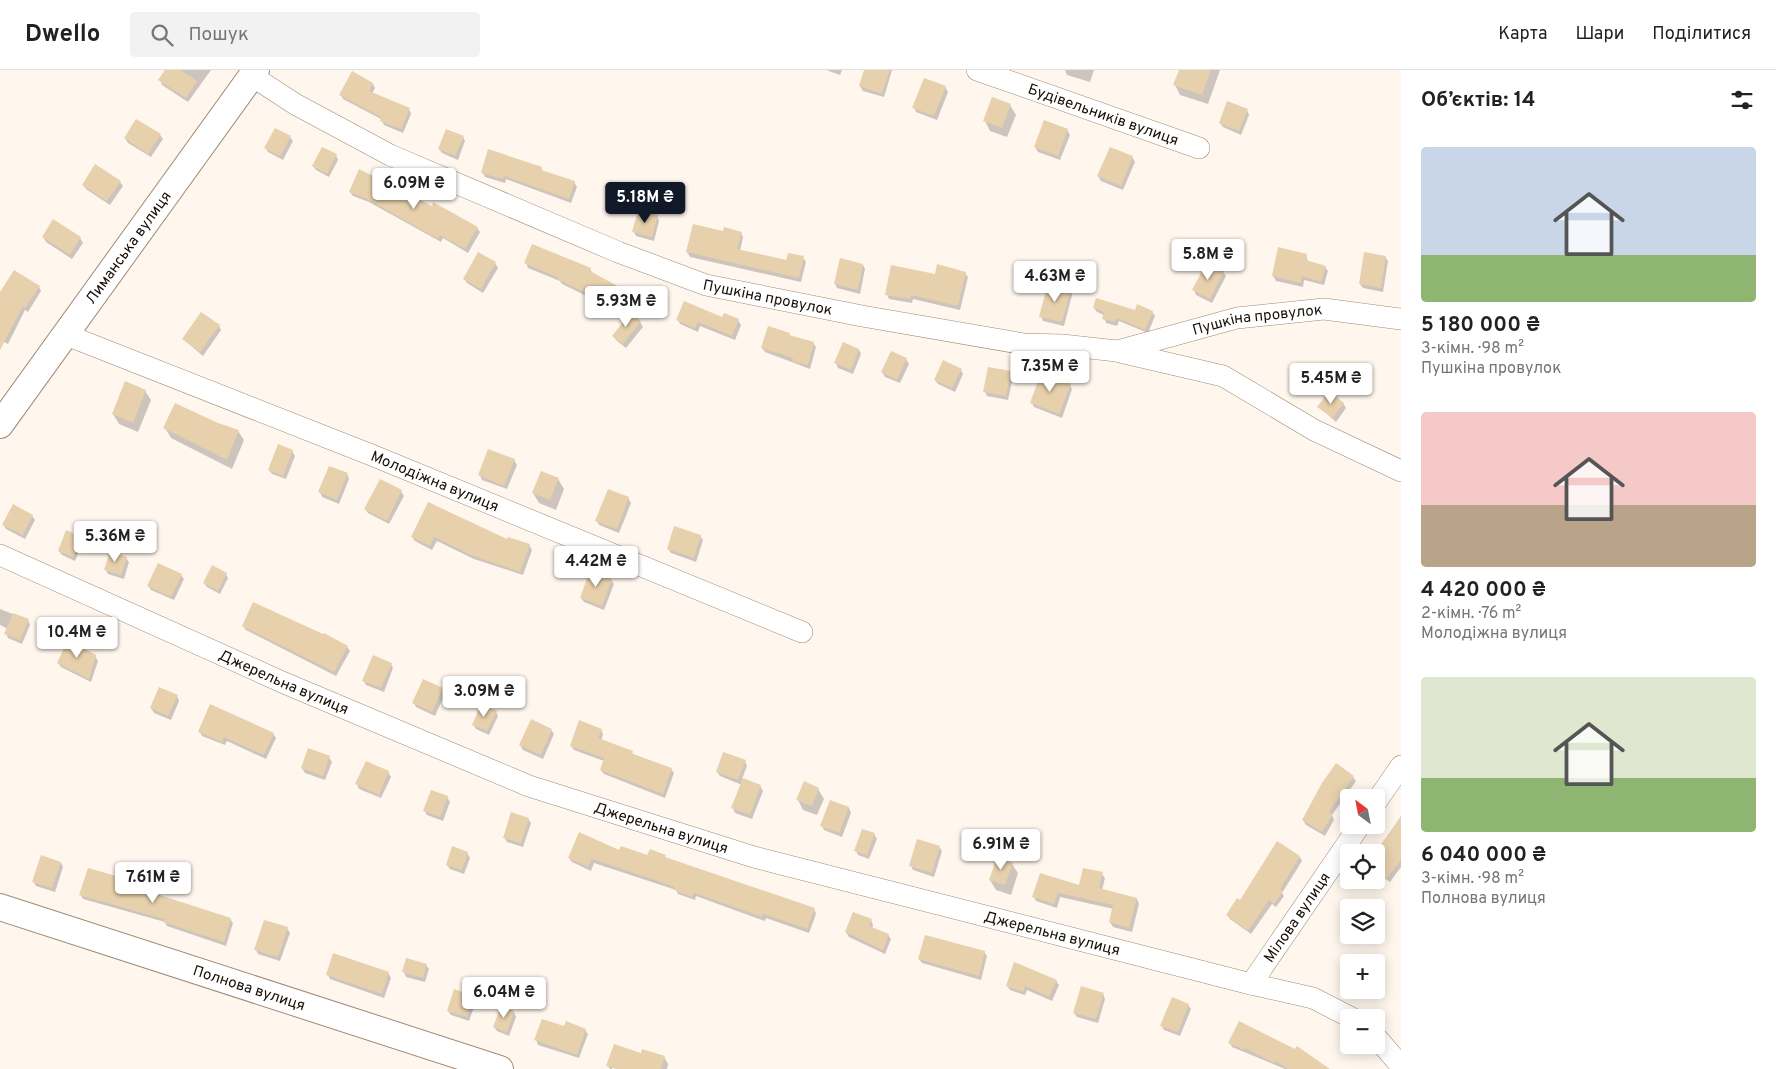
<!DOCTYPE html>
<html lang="uk">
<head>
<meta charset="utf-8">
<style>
	body { margin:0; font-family:Overpass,sans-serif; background:#f2f2f2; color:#222; height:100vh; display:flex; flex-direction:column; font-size:19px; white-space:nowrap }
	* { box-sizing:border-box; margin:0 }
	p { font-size:16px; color:#767676 }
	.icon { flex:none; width:28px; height:28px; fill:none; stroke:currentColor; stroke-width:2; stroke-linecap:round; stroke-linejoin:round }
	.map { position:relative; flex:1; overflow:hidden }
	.details { display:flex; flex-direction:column; background:#fff; width:375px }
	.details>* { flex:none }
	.needle { width:32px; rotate:328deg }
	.buttons { position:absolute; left:1340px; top:719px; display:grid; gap:10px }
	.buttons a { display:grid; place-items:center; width:45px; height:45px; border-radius:5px; background:#fff; box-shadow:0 2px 12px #0003; font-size:25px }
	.price { position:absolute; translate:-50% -42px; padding:0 11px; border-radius:5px; background:#fff; color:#222; font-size:16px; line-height:32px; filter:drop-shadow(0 1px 2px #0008) }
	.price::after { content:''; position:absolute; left:50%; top:30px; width:15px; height:11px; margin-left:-8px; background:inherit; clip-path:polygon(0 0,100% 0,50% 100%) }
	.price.current { background:#111827; color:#fff }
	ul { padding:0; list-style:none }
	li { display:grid; align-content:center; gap:10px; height:265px; padding:0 20px }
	li span { display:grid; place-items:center; height:155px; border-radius:5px; color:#555 }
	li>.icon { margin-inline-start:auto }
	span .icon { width:90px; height:90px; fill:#fffc; stroke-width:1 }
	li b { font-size:21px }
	h2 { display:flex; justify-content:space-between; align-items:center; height:60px; padding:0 20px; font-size:21px }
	header { display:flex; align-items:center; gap:30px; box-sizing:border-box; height:70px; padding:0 25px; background:#fff; border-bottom:1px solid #e0e0e0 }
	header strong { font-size:24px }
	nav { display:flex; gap:28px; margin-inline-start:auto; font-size:18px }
	.search { width:350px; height:45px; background:#f2f2f2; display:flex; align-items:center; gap:12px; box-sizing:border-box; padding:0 18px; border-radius:5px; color:#767676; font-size:19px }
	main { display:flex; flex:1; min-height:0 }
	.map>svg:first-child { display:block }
	.shadow { fill:#0003 }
	.building { fill:#e7d0ac }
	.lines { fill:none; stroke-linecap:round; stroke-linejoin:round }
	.minor-casing { stroke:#a08b76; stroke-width:22 }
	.tertiary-casing { stroke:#a08b76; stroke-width:28 }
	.minor { stroke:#fff; stroke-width:21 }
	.tertiary { stroke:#fff; stroke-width:26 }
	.labels { text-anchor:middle; stroke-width:5; stroke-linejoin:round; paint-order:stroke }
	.street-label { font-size:15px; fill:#160e07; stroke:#fff6ed }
</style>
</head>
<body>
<header>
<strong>Dwello</strong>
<div class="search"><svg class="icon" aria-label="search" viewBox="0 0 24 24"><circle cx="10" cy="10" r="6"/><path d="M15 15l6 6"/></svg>Пошук</div>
<nav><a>Карта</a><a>Шари</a><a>Поділитися</a></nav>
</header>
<main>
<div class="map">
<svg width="1401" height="999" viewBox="0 0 1401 999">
	<rect width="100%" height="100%" fill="#fff6ed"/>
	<g class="shadow">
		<polygon points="167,0 211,0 188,32 162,15 160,10"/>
		<polygon points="826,0 842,0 840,5"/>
		<polygon points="865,0 892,0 884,27 863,21 860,16"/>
		<polygon points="1065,0 1094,0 1090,12 1067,5"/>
		<polygon points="1180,0 1220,0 1208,34 1180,25 1175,15"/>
		<polygon points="373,14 375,18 372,24 409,39 411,44 403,63 384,55 381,49 343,29 341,25"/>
		<polygon points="945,17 948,22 937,50 916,42 914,37"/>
		<polygon points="1010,35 1016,45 1007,67 990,61 985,51"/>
		<polygon points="1247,40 1249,45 1241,65 1223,57 1220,53"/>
		<polygon points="1067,60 1070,65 1060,90 1038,82 1035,77"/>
		<polygon points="160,65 163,69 151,87 128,73 125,68"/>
		<polygon points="290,67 293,71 283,90 268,82 266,78"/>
		<polygon points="463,67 465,71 458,90 442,83 439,79"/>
		<polygon points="336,85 338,90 329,107 316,100 313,96"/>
		<polygon points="1132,87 1135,92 1123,120 1101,111 1098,106"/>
		<polygon points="541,98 543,102 574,112 577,117 571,133 506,109 505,113 485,107 483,103"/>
		<polygon points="120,112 123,116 110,135 86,119 83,115"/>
		<polygon points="350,122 477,158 480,162 468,183 443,168 441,172 369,132 353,126"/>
		<polygon points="657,146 659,151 654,171 636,166 634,162"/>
		<polygon points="54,151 80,168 83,173 72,189 46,172 43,167"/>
		<polygon points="724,163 741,163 743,167 740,181 787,192 803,188 806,192 801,212 690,187 687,182"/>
		<polygon points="479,184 495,193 498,198 483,223 467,213 464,209"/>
		<polygon points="1306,185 1308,192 1325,197 1328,201 1324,215 1304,210 1303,217 1276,211 1273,206"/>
		<polygon points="1385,187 1388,191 1383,222 1363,218 1360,214"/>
		<polygon points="526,193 590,199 593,204 622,220 624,224 613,245 595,235 593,229 562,214 560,211 528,198"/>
		<polygon points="863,195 865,199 860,224 837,218 835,214"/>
		<polygon points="1223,202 1226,206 1212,233 1196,225 1194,220"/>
		<polygon points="965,203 968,207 960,240 913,229 912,233 889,229 887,224 936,205"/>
		<polygon points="39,217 41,221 28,242 25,240 8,274 0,270 0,224"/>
		<polygon points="1070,220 1072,225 1064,256 1043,251 1041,246"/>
		<polygon points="1094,238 1152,242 1155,246 1148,263 1119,251 1117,256 1106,253 1104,245 1097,242"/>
		<polygon points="723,249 738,250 741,255 735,270 700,256 698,262 680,254 678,250"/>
		<polygon points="640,252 643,257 626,278 616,270 614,266"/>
		<polygon points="219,256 221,260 203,286 183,269"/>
		<polygon points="789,264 791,267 813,273 816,277 810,299 765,282 762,278"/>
		<polygon points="859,280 861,284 853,304 838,298 836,293"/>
		<polygon points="906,289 909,294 900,313 885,307 882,302"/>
		<polygon points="961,300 963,304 955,322 938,314 935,310"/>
		<polygon points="1010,302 1013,307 1008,330 987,326 985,321"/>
		<polygon points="1070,315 1072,319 1062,348 1034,337 1032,333"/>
		<polygon points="145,321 151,330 138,362 119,354 113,344"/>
		<polygon points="1343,333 1346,338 1336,352 1319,337"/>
		<polygon points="217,354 238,361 244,370 232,399 171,368 165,358"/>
		<polygon points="292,381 295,386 286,409 272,404 269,400"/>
		<polygon points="514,390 517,395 507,419 482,410 480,405"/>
		<polygon points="347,404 349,409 339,434 322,427 320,422"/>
		<polygon points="558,409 564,419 556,440 539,433 533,423"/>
		<polygon points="401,421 404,426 389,454 368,443 365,439"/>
		<polygon points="628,428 631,433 619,463 599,455 597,451"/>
		<polygon points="429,433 507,471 529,475 532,480 523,505 474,489 437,471 432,480 415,471 412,467"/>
		<polygon points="32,446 35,450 25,469 6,459 3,454"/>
		<polygon points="700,466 703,470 696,492 671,483 668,479"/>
		<polygon points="81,468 83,472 75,491 62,485 59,481"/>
		<polygon points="126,488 129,492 124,509 108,504 105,499"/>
		<polygon points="226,504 228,508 220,524 207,517 204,513"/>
		<polygon points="181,505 184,509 174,530 151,520 148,515"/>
		<polygon points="611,510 614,514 604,540 584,532 581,528"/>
		<polygon points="0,539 28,550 30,555 22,574 8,568 6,564 8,559 0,555"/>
		<polygon points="243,556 347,577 350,581 336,606 246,560"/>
		<polygon points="95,586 98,591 91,612 61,597 58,593"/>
		<polygon points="391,594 393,598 384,622 366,615 364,611"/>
		<polygon points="442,619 445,624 435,646 416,637 414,633"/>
		<polygon points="177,626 179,631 171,650 154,643 151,638"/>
		<polygon points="496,642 498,646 489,665 476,659 473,654"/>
		<polygon points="551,660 554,664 543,689 523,680 520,675"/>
		<polygon points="601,660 603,664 601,671 671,699 674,703 665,728 604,704 601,700 604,691 574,680 571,676"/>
		<polygon points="200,662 273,664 276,668 266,689 227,671 225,675 202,666"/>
		<polygon points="329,687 332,692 325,710 305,703 302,698"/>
		<polygon points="745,691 747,696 742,709 760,716 763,721 752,749 735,743 733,738 742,715 720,706 717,702"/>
		<polygon points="388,702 391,707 381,728 359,719 357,714"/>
		<polygon points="1353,707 1356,711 1332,745 1334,750 1325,766 1306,755 1303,750"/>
		<polygon points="818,719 824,729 817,745 803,740 798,730"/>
		<polygon points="447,727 450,732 443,751 427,745 424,740"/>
		<polygon points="831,732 849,738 851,743 842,767 824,760 822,756"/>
		<polygon points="1401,746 1401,797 1390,812 1376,802 1376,783"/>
		<polygon points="528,749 531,753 523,777 507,772 504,767"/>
		<polygon points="874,764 877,769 869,789 858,785 856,781"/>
		<polygon points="939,777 942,781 934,807 913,800 911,796"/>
		<polygon points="620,782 648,787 665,786 666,789 814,839 816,844 809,863 766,848 765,851 696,826 695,830 678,824 676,820 594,793 591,801 572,792 569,788"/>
		<polygon points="467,783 470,788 464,804 450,799 447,795"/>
		<polygon points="1300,787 1302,791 1282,823 1284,826 1276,837 1272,834 1251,864 1230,849 1227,845 1240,832"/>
		<polygon points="61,793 63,797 55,822 36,816 33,811"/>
		<polygon points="1012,794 1018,803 1011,825 996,820 990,810"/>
		<polygon points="1102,804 1105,808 1102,820 1137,829 1139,834 1132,862 1113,857 1110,852 1114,839 1060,827 1057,838 1036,831 1034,827 1080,817"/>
		<polygon points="147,816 149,823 230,849 233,853 226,876 167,856 165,852 83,829 81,825"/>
		<polygon points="871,850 873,855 872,859 888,865 891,869 885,884 849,867 846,862"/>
		<polygon points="287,858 290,863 280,891 258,884 256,880"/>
		<polygon points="984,882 987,886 981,910 922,893 919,889"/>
		<polygon points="426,895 429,899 425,912 406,907 404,902"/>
		<polygon points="388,903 391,908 384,928 330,909 328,905"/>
		<polygon points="1056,911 1059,915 1052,931 1027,920 1025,925 1010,920 1007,916"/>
		<polygon points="1103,924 1105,929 1098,953 1077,947 1074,943"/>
		<polygon points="473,927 476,931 469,951 451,945 448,941"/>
		<polygon points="1188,935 1191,939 1180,966 1164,960 1162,956"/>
		<polygon points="514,942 516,947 509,966 497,961 494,957"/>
		<polygon points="564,958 585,960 588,964 579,988 538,975 536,970"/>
		<polygon points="1230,973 1328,999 1285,999 1232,977"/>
		<polygon points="642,984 664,987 668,994 667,999 621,999 612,996 612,999 610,999 608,996"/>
	</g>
	<g class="building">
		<polygon points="165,0 180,0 197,11 186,28 158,10"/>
		<polygon points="864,0 890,0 882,24 859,16"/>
		<polygon points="1179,0 1211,0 1202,25 1173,15"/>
		<polygon points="352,1 373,13 369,21 410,38 401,59 380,51 381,47 339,25"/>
		<polygon points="924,8 946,16 934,46 912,38"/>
		<polygon points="992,27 1011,34 1002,58 983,51"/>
		<polygon points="1227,31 1248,39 1239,61 1219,53"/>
		<polygon points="136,49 161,64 148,84 124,68"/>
		<polygon points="1044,50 1068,59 1058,86 1034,77"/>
		<polygon points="275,58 291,66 280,86 264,78"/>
		<polygon points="446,59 464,66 455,86 438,79"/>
		<polygon points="322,77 337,84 327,104 312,96"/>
		<polygon points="1110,77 1133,86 1121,116 1097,106"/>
		<polygon points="488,79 542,97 541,100 575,111 569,129 504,106 503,109 481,103"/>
		<polygon points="95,94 121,111 107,131 82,115"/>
		<polygon points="359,99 432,136 433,132 478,157 465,179 440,165 438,169 365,128 349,122"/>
		<polygon points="638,141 658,145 652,167 632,162"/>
		<polygon points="53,149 81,167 70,185 42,167"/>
		<polygon points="693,154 723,161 724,157 742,162 737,179 786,190 788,183 804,186 799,208 686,182"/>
		<polygon points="532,174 591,198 590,201 623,219 610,242 591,231 593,226 558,210 559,208 524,193"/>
		<polygon points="1278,177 1307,184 1306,190 1326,196 1321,212 1302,206 1301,213 1272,206"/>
		<polygon points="478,182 496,192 481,219 463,209"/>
		<polygon points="1364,182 1386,186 1381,218 1359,214"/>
		<polygon points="840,188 863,194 858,220 834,214"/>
		<polygon points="1207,192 1224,201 1210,229 1192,220"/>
		<polygon points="937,194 966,202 958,236 911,225 910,229 885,225 891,195 935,204"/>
		<polygon points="14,200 40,216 25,238 23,236 0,280 0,222"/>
		<polygon points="1048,213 1071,219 1062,252 1039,247"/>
		<polygon points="1096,228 1135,240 1137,234 1153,241 1145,260 1117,248 1115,252 1102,249 1104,242 1093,238"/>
		<polygon points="684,231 722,247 724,243 739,249 732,266 698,252 695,258 676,250"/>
		<polygon points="201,242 220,255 200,282 182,269"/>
		<polygon points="630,243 641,251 623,274 612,266"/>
		<polygon points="768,256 790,263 789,265 814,272 808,295 792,291 793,288 761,278"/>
		<polygon points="843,272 859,279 851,300 834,293"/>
		<polygon points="891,281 907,288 897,310 881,302"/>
		<polygon points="943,290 962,299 952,318 934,310"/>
		<polygon points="988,297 1011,301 1006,326 983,322"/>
		<polygon points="1041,303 1071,314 1059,344 1030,333"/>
		<polygon points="125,311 146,320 133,353 112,344"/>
		<polygon points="1329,321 1344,333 1333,348 1317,337"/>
		<polygon points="175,333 218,353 239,360 227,390 163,358"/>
		<polygon points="278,374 293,380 283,406 268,400"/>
		<polygon points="488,379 515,389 504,416 478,405"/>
		<polygon points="329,396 348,403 337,430 318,422"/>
		<polygon points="541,401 559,408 550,430 532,423"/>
		<polygon points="380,409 402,420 387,451 364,439"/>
		<polygon points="608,419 629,427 617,459 595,451"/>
		<polygon points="428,432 507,469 508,467 530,474 520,502 471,485 434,467 430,476 411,467"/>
		<polygon points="13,434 33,445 23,465 2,455"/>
		<polygon points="674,456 701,465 694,488 667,479"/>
		<polygon points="66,460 82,467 73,487 58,481"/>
		<polygon points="110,481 127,487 121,505 104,500"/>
		<polygon points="158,493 182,504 171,527 147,516"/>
		<polygon points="212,495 227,503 218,521 203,513"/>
		<polygon points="590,500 612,509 602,536 580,528"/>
		<polygon points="253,532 323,564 324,563 348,576 334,602 242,556"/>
		<polygon points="13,543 29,549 20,570 4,564"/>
		<polygon points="68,570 96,585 89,609 57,593"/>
		<polygon points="373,585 392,593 381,618 362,611"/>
		<polygon points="423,609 443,618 432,642 412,633"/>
		<polygon points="159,617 178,625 168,646 150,638"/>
		<polygon points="210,634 274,663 264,685 224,667 222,672 198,662"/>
		<polygon points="481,634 497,641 487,661 472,655"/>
		<polygon points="531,649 552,659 541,685 519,675"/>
		<polygon points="579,650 602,659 598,668 633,681 632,684 672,698 663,724 600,700 604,688 570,676"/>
		<polygon points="308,678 330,686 323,706 301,698"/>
		<polygon points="723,682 746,690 738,710 716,702"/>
		<polygon points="366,691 389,701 379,725 355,714"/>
		<polygon points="1336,693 1354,706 1329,742 1333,744 1322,762 1302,750 1322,713"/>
		<polygon points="743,708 761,715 750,745 731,738"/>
		<polygon points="804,711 819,718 812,736 796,730"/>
		<polygon points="431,720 448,726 440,747 423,741"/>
		<polygon points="830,730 849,737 839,763 820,756"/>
		<polygon points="511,742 529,748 521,773 503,768"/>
		<polygon points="1401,747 1401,790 1387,808 1376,800 1376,781"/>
		<polygon points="862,759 875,763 867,785 854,781"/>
		<polygon points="579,762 619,780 621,776 647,785 650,779 666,785 665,787 815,838 807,859 763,844 762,847 694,823 692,827 674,820 675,817 592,789 588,797 568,788"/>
		<polygon points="917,769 940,776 932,803 909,796"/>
		<polygon points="1277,771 1300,786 1280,819 1283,821 1274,834 1269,830 1248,861 1226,845 1237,828 1240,830"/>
		<polygon points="452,776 468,782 462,800 446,795"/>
		<polygon points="41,785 61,792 52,818 32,812"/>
		<polygon points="997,787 1013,793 1005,815 989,810"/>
		<polygon points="88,798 148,815 147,821 231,848 224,872 163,852 164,849 79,825"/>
		<polygon points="1083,798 1103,802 1099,818 1137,828 1129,858 1109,852 1113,835 1058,823 1054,834 1032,827 1040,803 1079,815"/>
		<polygon points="853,842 872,849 869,856 889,864 883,880 845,862"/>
		<polygon points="264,850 288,857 278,887 254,880"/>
		<polygon points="925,865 985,881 979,906 918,889"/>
		<polygon points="333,883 389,902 382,924 326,905"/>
		<polygon points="406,888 427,894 423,908 402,902"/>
		<polygon points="1014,892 1057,910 1049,927 1025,916 1023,922 1006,916"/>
		<polygon points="1081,916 1104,923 1096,949 1073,943"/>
		<polygon points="454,919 474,926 467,947 447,941"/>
		<polygon points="1172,927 1189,934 1178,962 1160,956"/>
		<polygon points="501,936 514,941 507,962 493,957"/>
		<polygon points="542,949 564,956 566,951 586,959 577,985 534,970"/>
		<polygon points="1239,951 1295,979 1297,976 1330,999 1288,999 1275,991 1274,993 1245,978 1244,980 1228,973"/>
		<polygon points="614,974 641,983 642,979 665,986 661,999 616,999 606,996"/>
	</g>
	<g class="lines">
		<g class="minor-casing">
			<g id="minor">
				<path id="s1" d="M977 0 1199 78"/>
				<path id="s2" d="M252 6 295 34 390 85 618 182 706 215 862 246 1024 274 1062 275 1117 281 1237 248 1324 239 1401 249"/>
				<path id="s3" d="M64 264 374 386 802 562"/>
				<polyline points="1120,282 1223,306 1314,360 1401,401"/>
				<path id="s4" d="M0 485 282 612 529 716 754 787 1251 914 1313 928 1352 948"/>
				<polyline points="1376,732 1401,696"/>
				<path id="s5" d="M1251 914 1360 755"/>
				<polyline points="1376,967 1401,996"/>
			</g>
		</g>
		<g class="tertiary-casing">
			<g id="tertiary">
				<path id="s6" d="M0 355 256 0"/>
				<path id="s7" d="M0 837 500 999"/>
			</g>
		</g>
		<use href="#minor" class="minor"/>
		<use href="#tertiary" class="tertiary"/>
	</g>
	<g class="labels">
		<g class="street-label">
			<text dy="5" stroke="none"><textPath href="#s1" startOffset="134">Будівельників вулиця</textPath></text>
			<text dy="5" stroke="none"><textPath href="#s6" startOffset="219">Лиманська вулиця</textPath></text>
			<text dy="5" stroke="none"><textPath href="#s2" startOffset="564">Пушкіна провулок</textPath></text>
			<text dy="5" stroke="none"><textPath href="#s2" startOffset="1062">Пушкіна провулок</textPath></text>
			<text dy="5" stroke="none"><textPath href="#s3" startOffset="399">Молодіжна вулиця</textPath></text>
			<text dy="5" stroke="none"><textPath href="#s4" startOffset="311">Джерельна вулиця</textPath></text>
			<text dy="5" stroke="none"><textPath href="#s4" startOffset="716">Джерельна вулиця</textPath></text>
			<text dy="5" stroke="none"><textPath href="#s5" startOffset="81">Мілова вулиця</textPath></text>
			<text dy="5" stroke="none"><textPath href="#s4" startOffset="1121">Джерельна вулиця</textPath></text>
			<text dy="5" stroke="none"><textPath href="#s7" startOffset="262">Полнова вулиця</textPath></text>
		</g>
	</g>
</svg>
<div class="buttons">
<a><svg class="needle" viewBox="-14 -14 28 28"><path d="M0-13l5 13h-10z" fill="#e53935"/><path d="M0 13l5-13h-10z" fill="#767676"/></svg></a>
<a><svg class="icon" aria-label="locate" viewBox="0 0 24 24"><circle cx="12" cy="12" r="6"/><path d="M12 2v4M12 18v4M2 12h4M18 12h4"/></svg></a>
<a><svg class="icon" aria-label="layers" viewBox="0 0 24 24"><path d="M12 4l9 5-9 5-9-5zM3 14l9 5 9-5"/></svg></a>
<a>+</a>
<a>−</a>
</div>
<b class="price" style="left:414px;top:140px">6.09M ₴</b>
<b class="price current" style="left:645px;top:154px">5.18M ₴</b>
<b class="price" style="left:1208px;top:211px">5.8M ₴</b>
<b class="price" style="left:1055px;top:233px">4.63M ₴</b>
<b class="price" style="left:626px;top:258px">5.93M ₴</b>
<b class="price" style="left:1050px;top:323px">7.35M ₴</b>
<b class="price" style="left:1331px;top:335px">5.45M ₴</b>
<b class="price" style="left:115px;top:493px">5.36M ₴</b>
<b class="price" style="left:596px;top:518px">4.42M ₴</b>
<b class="price" style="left:77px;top:589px">10.4M ₴</b>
<b class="price" style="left:484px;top:648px">3.09M ₴</b>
<b class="price" style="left:1001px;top:801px">6.91M ₴</b>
<b class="price" style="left:153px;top:834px">7.61M ₴</b>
<b class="price" style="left:504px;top:949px">6.04M ₴</b>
</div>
<section class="details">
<h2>Об’єктів: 14<svg class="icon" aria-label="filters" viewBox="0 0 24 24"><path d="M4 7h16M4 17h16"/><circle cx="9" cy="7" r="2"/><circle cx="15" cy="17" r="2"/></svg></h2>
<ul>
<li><span style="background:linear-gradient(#c9d6e8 70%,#8fb573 0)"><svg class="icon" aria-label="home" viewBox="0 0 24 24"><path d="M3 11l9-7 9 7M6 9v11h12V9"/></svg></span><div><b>5 180 000 ₴</b><p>3-кімн. · 98 m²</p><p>Пушкіна провулок</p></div></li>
<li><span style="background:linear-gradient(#f6c9c9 60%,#b9a48a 0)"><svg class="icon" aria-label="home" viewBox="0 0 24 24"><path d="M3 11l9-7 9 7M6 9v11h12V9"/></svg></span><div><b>4 420 000 ₴</b><p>2-кімн. · 76 m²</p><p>Молодіжна вулиця</p></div></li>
<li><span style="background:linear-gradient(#dfe7d0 65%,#8fb573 0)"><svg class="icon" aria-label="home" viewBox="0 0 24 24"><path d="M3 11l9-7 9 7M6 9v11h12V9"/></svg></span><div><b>6 040 000 ₴</b><p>3-кімн. · 98 m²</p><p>Полнова вулиця</p></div></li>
</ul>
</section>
</main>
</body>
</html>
